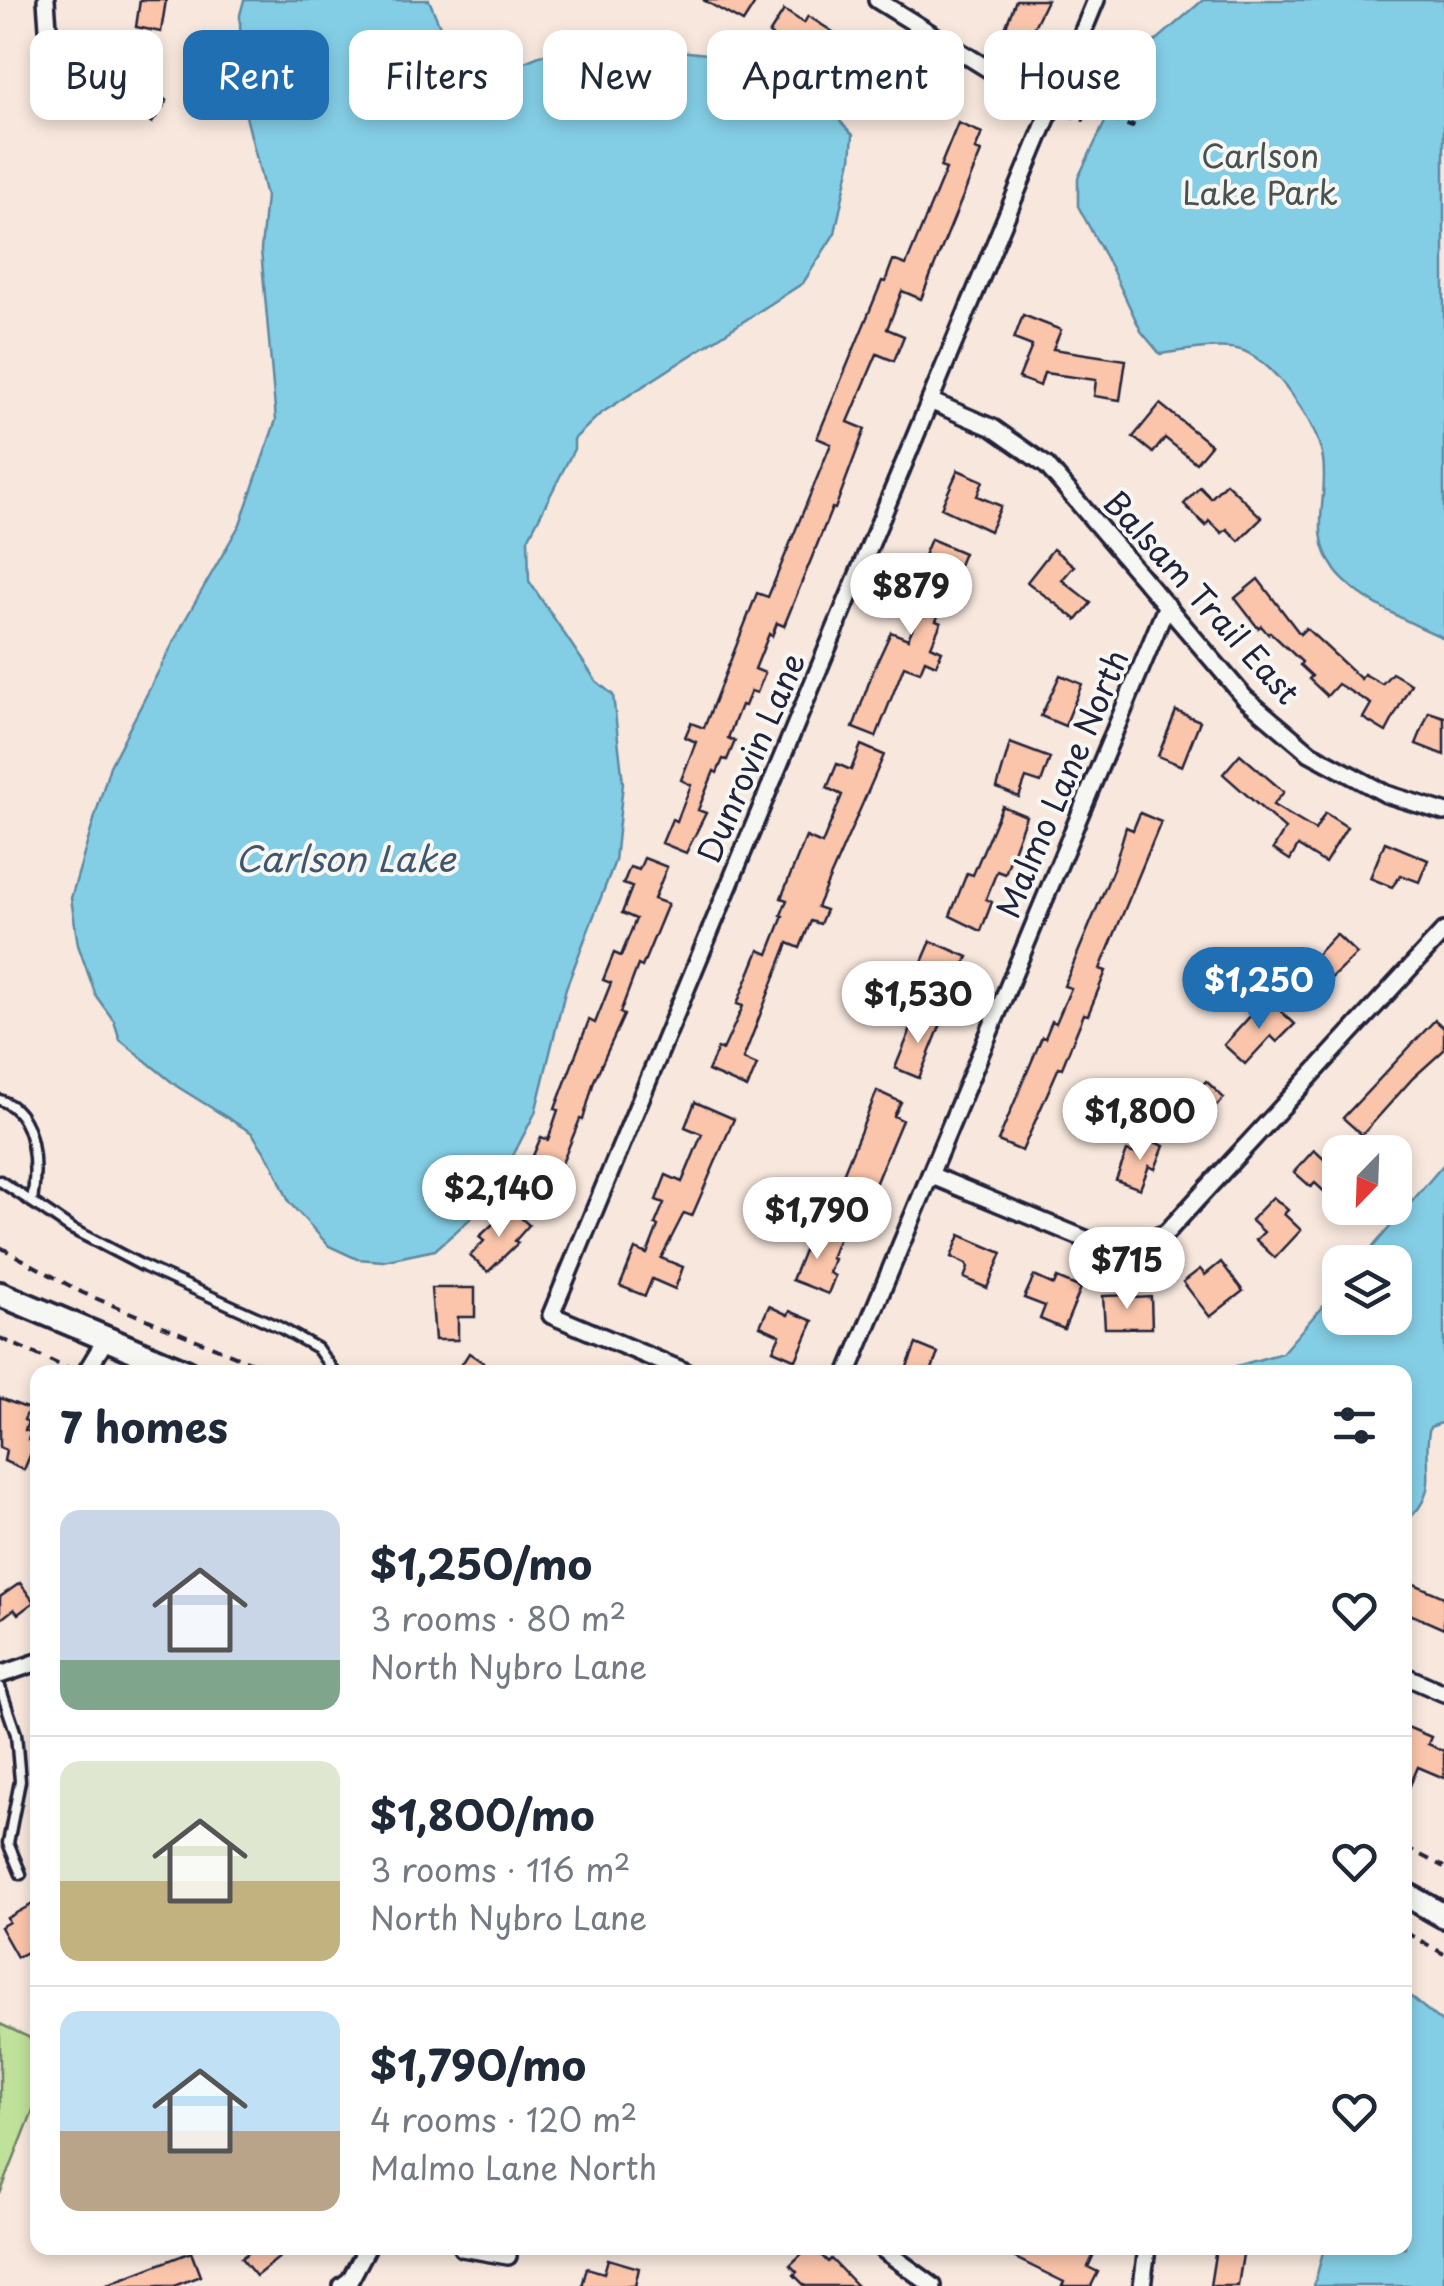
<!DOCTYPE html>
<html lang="en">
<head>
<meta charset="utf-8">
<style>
	body { margin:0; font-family:"Playpen Sans",sans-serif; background:#f2f2f3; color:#1f2937; height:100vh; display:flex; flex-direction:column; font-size:38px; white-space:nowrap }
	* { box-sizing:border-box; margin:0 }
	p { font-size:32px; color:#747a83 }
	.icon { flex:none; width:55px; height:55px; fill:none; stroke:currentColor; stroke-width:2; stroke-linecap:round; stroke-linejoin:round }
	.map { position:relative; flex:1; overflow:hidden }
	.sheet { position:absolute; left:30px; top:1365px; width:1382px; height:890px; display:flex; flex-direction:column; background:#fff; border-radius:20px; box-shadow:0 5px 15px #0003 }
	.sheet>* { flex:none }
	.guide { position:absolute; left:30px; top:30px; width:1385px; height:90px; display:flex; gap:20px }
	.needle { width:65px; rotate:203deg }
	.controls { position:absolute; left:1322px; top:1135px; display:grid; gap:20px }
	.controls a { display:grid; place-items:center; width:90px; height:90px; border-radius:20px; background:#fff; box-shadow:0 5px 15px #0003; font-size:50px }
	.price { position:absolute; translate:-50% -85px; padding:0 22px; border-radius:35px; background:#fff; color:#222; font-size:32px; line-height:65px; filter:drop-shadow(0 2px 5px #0008) }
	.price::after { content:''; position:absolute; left:50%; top:60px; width:30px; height:22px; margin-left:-15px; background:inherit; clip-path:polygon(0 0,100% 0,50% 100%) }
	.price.active { background:#1f6fb2; color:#fff }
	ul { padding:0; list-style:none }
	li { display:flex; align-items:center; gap:30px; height:250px; padding:0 30px }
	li+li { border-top:2px solid #e0e1e3 }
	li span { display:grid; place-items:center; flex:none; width:280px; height:200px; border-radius:20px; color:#555 }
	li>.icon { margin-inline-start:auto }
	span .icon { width:120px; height:120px; fill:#fffc; stroke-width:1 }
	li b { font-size:42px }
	h2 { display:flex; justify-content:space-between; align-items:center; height:120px; padding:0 30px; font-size:42px }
	.chip { padding:0 35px; border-radius:20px; background:#fff; box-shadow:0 5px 15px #0003; font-size:35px; line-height:90px }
	.chip.active { background:#1f6fb2; color:#fff }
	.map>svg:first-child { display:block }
	.green { fill:#bfe19a; stroke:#70826a; stroke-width:2.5 }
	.water { fill:#84cee5; stroke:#5d89a1; stroke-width:2.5 }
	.building { fill:#fac5ab; stroke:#22223b; stroke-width:2.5 }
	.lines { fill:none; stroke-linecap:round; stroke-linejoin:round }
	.lane-casing { stroke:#22223b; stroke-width:15 }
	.street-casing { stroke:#22223b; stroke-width:22 }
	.secondary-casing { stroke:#22223b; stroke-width:30 }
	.path { stroke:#22223b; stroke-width:4; stroke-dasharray:10 8; stroke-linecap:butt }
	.lane { stroke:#f6f6f2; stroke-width:8 }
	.street { stroke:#f6f6f2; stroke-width:15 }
	.secondary { stroke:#f6f6f2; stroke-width:22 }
	.labels { text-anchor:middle; stroke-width:8; stroke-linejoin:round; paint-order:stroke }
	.park-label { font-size:32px; fill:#495253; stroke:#f6f6f2 }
	.street-label { font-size:32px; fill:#22223b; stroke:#f6f6f2 }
	.water-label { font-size:35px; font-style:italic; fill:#3f566e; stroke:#f6f6f2 }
</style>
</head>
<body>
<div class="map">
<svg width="1444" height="2286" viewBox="0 0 1444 2286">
	<rect width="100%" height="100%" fill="#f7e7dd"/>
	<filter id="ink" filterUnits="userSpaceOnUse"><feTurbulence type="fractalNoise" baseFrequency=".01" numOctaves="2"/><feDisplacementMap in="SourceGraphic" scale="20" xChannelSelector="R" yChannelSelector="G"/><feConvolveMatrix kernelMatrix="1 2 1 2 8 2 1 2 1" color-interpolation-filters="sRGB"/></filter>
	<g filter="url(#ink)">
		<polygon class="green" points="0,2024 37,2041 37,2100 0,2194"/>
		<g class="water">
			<polygon points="244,0 429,0 456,65 465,70 512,67 579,40 716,55 804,82 853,135 851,159 835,233 803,283 600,414 574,439 574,449 528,539 529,581 596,681 613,695 623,783 615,861 566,988 535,1113 489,1202 435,1250 383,1261 357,1259 329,1246 289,1202 272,1163 252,1133 178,1087 120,1040 114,1021 96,996 78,945 71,898 110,766 185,620 240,524 276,420 261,250 266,196 241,96 240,15"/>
			<path d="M1203 0H1444V638C1414 625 1354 597 1335 570 1308 532 1329 500 1323 459 1317 424 1278 366 1244 351 1223 343 1183 351 1160 354L1141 331 1111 267 1078 206V178L1118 95 1151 45Z"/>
			<path d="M1444 1164V1422L1430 1427C1420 1463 1444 1491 1405 1522V1372H1216L1282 1353 1340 1286V1318H1395V1262H1360Z"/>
			<polygon points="1405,1992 1444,2024 1444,2286 1314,2286 1324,2248 1405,2248"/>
		</g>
		<g class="building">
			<polygon points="140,0 166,0 161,32 136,27"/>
			<polygon points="703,0 757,0 743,22"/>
			<polygon points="1016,0 1047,0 1030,35 1006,26"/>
			<polygon points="784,10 804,23 808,16 833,32 813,65 769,34"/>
			<polygon points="109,58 167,101 152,123 93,80"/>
			<polygon points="958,123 982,133 975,150 981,152 921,299 902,291 887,329 904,336 894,361 877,354 848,422 865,429 835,509 832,508 784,626 777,623 772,636 769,634 755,669 765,673 757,693 751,691 745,706 741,705 728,738 735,741 727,760 723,759 717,773 714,771 698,810 706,813 686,853 662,843 672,819 677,821 691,785 681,780 696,742 685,737 691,723 704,728 757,593 768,597 831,444 817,438 882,281 885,282 893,260 906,265 946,169 940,167"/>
			<polygon points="1023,315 1061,330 1053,349 1126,360 1120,400 1094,396 1096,380 1044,373 1040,386 1019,378 1032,346 1014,339"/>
			<polygon points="1160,404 1211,445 1196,463 1165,438 1153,453 1133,437"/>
			<polygon points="958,470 983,481 977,496 1001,506 990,531 941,508"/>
			<polygon points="1226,483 1262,518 1239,541 1227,529 1222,533 1209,521 1206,526 1184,504 1200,487 1211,498"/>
			<polygon points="931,539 964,553 936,621 941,623 931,646 942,651 936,665 925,660 920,672 904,666 876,737 853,728 873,671 891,632 908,639 925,599 916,595 925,575 922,574 928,560 923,558"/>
			<polygon points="1053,549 1074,566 1062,580 1091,603 1077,620 1027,582"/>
			<polygon points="1258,579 1300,634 1306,628 1361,679 1364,674 1382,684 1392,673 1411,684 1386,732 1363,718 1371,704 1338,684 1327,696 1309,679 1312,676 1300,665 1302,662 1270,632 1268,634 1261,626 1258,628 1235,598"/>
			<polygon points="1060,675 1082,684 1065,726 1041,716"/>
			<polygon points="1176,711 1200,721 1182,766 1158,756"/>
			<polygon points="1429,712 1444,717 1444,755 1416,744"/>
			<polygon points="1010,743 1050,758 1041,783 1026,778 1019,797 997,788"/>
			<polygon points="861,745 884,755 817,907 826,910 820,924 811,921 800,948 788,943 743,1059 757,1065 747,1088 708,1071 718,1048 723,1050 743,1006 737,1004 759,950 768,954 783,916 781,915 787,900 781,898 806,837 822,844 842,795 827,788 837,764 851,770"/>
			<polygon points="1240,754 1284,792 1273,805 1315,830 1325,813 1347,827 1325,863 1298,846 1290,860 1273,849 1285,829 1223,774"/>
			<polygon points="1002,806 1026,816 1005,874 997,871 986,899 992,902 981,931 950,916 967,873 973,875"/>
			<polygon points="1140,813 1161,822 1100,969 1106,971 1088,1015 1084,1014 1062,1068 1059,1067 1022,1151 998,1141 1042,1037 1045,1038 1052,1021 1056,1023 1071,988 1064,986 1114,867 1126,827 1133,830"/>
			<polygon points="1385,842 1428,860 1419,882 1401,875 1392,887 1370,878"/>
			<polygon points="644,858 667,867 654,899 668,904 642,967 638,965 620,1013 624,1015 594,1081 583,1120 580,1119 561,1166 564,1167 544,1205 521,1195 528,1179 524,1177 541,1137 548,1140 558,1110 555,1109 589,1020 595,1023 611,983 603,980 614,953 621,956 636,919 622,913 632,887 623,884 630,867 639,870"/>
			<polygon points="1336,934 1357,954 1310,998 1292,981"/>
			<polygon points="931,941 968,957 957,982 942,975 932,999 910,990"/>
			<polygon points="1263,1002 1270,1008 1274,1005 1295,1024 1277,1042 1271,1036 1245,1064 1224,1045"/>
			<polygon points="917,1014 941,1024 919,1078 895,1068"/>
			<polygon points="1435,1020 1444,1028 1444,1050 1413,1078 1362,1135 1343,1118"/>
			<polygon points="1206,1081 1224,1098 1188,1136 1170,1119"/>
			<polygon points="877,1091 901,1102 894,1116 902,1120 858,1225 836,1215 839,1207 831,1204"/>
			<polygon points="695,1102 734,1119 692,1216 684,1213 661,1258 683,1267 675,1289 652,1279 645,1296 620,1286 635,1249 647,1254 658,1226 655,1224 664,1203 656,1200 666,1175 682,1182 702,1134 685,1127"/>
			<polygon points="1142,1137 1164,1146 1155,1169 1149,1166 1140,1189 1116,1180 1127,1151 1136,1154"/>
			<polygon points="1340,1148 1340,1186 1330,1197 1315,1183 1311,1187 1294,1172 1314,1150 1327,1162"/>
			<polygon points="1273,1197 1288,1210 1284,1214 1301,1230 1275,1258 1256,1240 1264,1232 1251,1220"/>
			<polygon points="510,1208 529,1225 515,1241 518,1243 488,1272 470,1256 484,1241 479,1237"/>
			<polygon points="813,1228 839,1238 831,1258 834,1259 829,1273 835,1276 828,1294 792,1280"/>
			<polygon points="960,1235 1002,1253 987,1288 964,1278 968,1268 966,1264 951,1257"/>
			<polygon points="1221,1262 1243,1291 1210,1317 1183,1282 1200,1269 1205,1275"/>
			<polygon points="1034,1276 1054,1285 1057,1278 1081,1288 1064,1329 1040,1319 1045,1306 1024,1298"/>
			<polygon points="431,1288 475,1288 475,1317 458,1317 458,1340 435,1340"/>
			<polygon points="1133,1295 1133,1298 1151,1297 1152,1328 1105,1328 1103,1296"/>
			<polygon points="769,1306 788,1315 790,1311 813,1321 796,1360 773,1350 780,1335 760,1326"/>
			<polygon points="916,1344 938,1353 931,1372 905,1372"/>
			<polygon points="469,1353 497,1372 457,1372"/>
			<polygon points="0,1398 29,1409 24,1420 28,1422 25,1430 31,1432 28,1440 32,1442 33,1448 24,1470 4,1461 6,1450 0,1447"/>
			<polygon points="1405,1580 1444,1597 1444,1629 1405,1612"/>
			<polygon points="20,1583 34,1602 18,1614 14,1609 0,1620 0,1597"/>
			<polygon points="1405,1726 1431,1737 1428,1744 1444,1751 1444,1778 1418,1767 1405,1797"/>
			<polygon points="38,1901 38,1946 17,1957 0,1927 9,1922 7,1918"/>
			<polygon points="255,2248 291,2248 256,2276 241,2258"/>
			<polygon points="808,2248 814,2248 828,2262 831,2259 857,2286 805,2286 794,2275 797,2272 790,2265"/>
			<polygon points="995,2248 1076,2248 1093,2256 1088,2267 1098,2272 1091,2286 1062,2286 1064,2282"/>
			<polygon points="1216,2248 1244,2248 1238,2286 1210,2286"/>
			<polygon points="191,2252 200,2276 174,2286 103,2286"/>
			<polygon points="608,2259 639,2268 635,2286 582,2286 587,2268 604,2273"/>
		</g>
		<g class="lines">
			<g class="lane-casing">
				<g id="lane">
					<path d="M0 1100C38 1113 37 1170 32 1202L0 1181"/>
					<polyline points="32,1202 70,1228 145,1267 279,1327 317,1348 334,1372"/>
					<polyline points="0,1687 16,1734 20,1781 8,1843 21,1874"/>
				</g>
			</g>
			<g class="street-casing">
				<g id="street">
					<polyline points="46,0 48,28"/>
					<polyline points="877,0 1051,108"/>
					<polyline points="930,401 993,428 1047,466 1245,698 1310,753 1386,794 1444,812"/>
					<polyline points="930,1175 1095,1243 1133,1245 1166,1233 1444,931"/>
					<polyline points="86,1372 106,1339"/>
					<polyline points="686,1372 551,1315 1096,0"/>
					<polyline points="848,1372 1167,605"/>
					<polyline points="0,1675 38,1662"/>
					<polyline points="1405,1676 1444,1693"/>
					<polyline points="462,2248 508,2256"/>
					<polyline points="881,2248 933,2286"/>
					<polyline points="342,2286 350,2280 367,2248"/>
					<polyline points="1142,2286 1147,2248"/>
				</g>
			</g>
			<g class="secondary-casing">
				<g id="secondary">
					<polyline points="0,1294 186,1372"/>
					<polyline points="1405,1894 1444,1916"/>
				</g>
			</g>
			<g class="path">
				<polyline points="1065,114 1083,120 1087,110 1132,127 1138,110"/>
				<polyline points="0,1247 83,1293 274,1372"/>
				<polyline points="0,1338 69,1369"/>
				<polyline points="1405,1847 1444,1867"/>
				<polyline points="1405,1932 1444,1954"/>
			</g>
			<use href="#lane" class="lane"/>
			<use href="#street" class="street"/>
			<use href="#secondary" class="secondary"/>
		</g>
	</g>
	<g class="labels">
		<g class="park-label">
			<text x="1260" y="168">Carlson<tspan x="1260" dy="37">Lake Park</tspan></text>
		</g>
		<g class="street-label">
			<text transform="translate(1201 598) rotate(48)" y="11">Balsam Trail East</text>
			<text transform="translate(752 758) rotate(-67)" y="11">Dunrovin Lane</text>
			<text transform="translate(1063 784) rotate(-67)" y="11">Malmo Lane North</text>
		</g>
		<g class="water-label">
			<text x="345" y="872">Carlson Lake</text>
		</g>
	</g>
</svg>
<div class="controls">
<a><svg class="needle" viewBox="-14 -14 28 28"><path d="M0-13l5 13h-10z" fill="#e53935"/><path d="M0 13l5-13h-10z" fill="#747a83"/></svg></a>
<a><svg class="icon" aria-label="layers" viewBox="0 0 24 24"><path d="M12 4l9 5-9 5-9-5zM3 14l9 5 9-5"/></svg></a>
</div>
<b class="price" style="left:911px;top:638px">$879</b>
<b class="price active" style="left:1259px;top:1032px">$1,250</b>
<b class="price" style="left:918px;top:1046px">$1,530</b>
<b class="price" style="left:1140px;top:1163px">$1,800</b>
<b class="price" style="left:499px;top:1240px">$2,140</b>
<b class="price" style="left:817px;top:1262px">$1,790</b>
<b class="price" style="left:1127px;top:1312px">$715</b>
<div class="guide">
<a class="chip">Buy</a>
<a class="chip active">Rent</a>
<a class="chip">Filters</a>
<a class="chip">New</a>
<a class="chip">Apartment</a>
<a class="chip">House</a>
</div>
<section class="sheet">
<h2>7 homes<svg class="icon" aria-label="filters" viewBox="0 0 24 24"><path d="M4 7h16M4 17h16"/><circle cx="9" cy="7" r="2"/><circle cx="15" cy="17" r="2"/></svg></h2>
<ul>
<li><span style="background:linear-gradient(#c9d6e8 75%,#7fa58c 0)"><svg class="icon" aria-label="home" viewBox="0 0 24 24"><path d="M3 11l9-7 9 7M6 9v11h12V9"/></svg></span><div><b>$1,250/mo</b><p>3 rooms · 80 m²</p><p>North Nybro Lane</p></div><svg class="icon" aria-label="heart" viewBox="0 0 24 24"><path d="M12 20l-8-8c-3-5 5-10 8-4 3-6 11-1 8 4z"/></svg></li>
<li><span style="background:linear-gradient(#dfe7d0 60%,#c2b280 0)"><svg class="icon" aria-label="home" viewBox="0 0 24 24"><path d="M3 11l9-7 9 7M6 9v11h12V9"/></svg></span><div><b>$1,800/mo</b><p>3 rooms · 116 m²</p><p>North Nybro Lane</p></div><svg class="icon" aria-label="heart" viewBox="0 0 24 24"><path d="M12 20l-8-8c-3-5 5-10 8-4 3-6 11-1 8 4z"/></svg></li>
<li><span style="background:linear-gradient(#bfe0f5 60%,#b9a48a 0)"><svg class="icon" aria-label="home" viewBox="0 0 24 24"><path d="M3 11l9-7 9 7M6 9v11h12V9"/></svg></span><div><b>$1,790/mo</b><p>4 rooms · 120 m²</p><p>Malmo Lane North</p></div><svg class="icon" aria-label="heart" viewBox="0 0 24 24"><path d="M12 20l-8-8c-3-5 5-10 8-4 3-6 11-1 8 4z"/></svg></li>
</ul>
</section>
</div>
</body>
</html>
